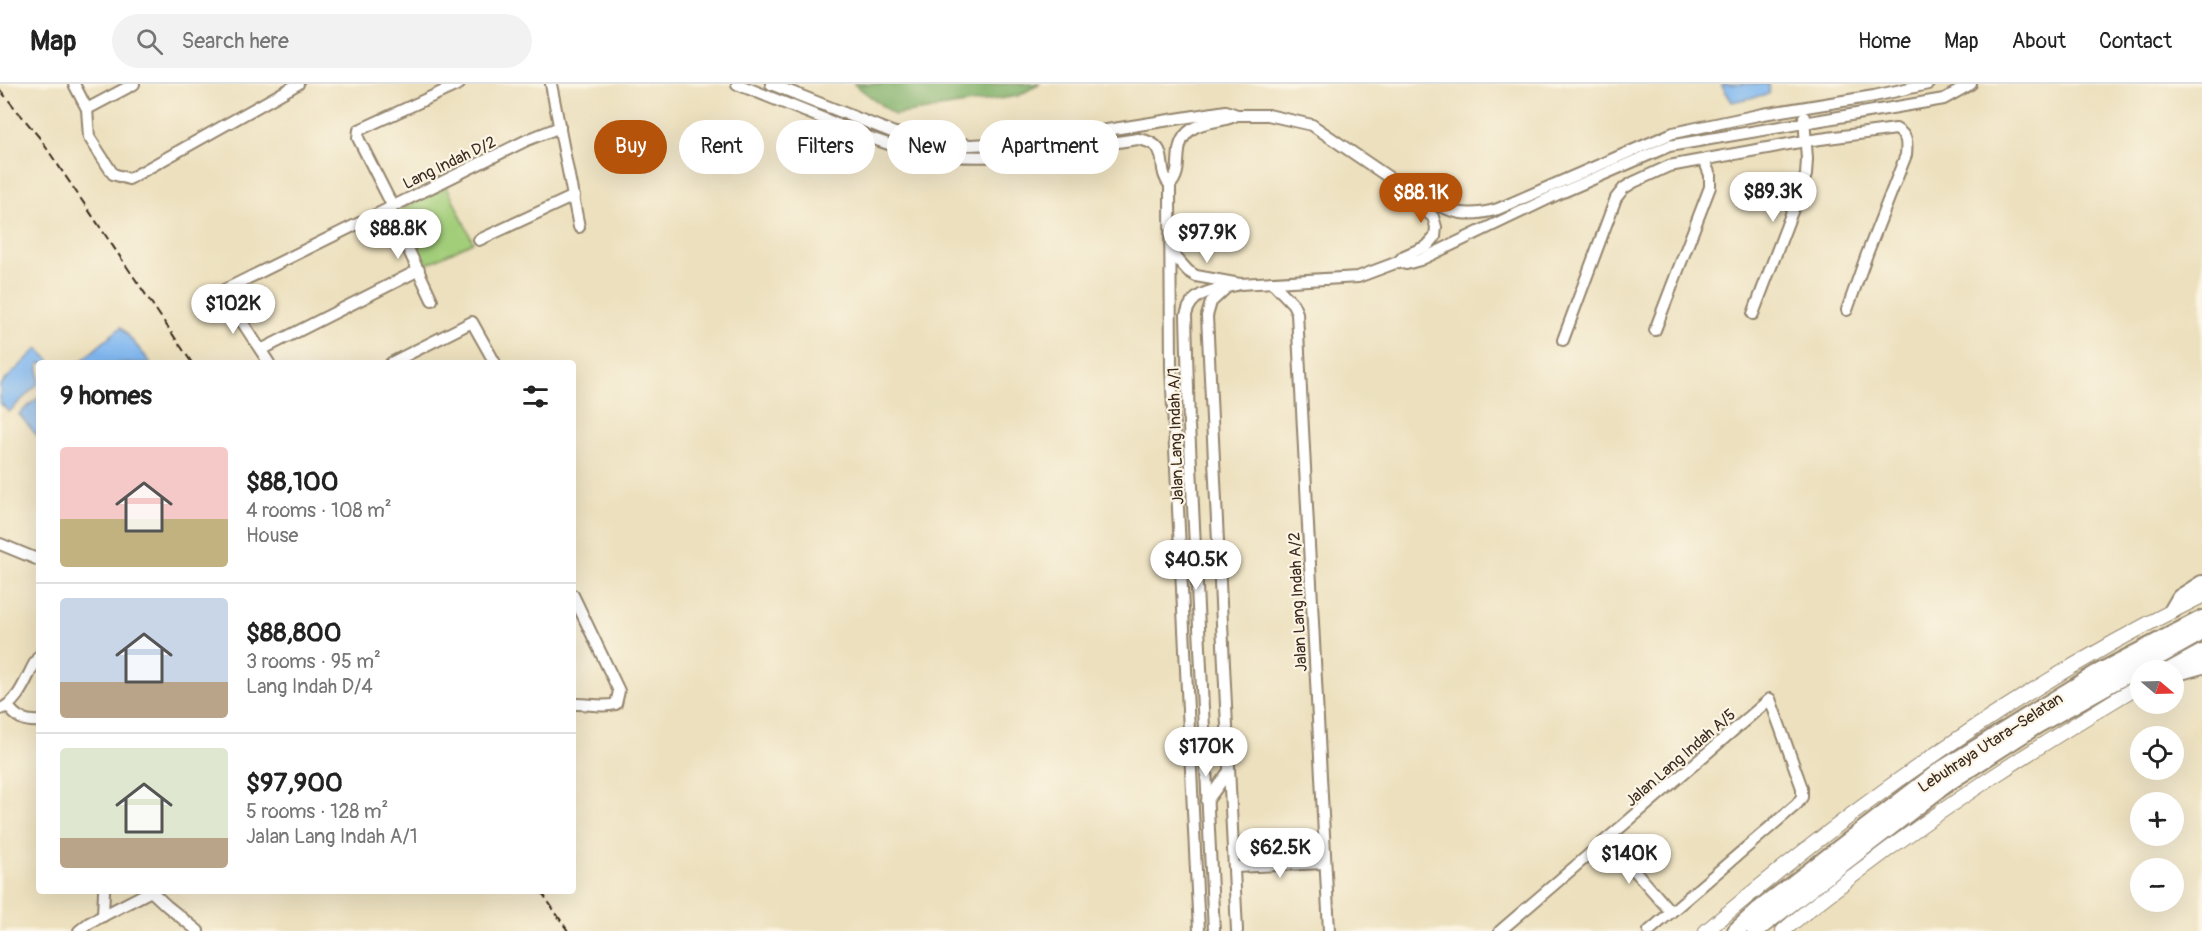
<!DOCTYPE html>
<html lang="en">
<head>
<meta charset="utf-8">
<style>
	body { margin:0; font-family:Pangolin,sans-serif; background:#f2f2f2; color:#222; height:100vh; display:flex; flex-direction:column; font-size:22px; white-space:nowrap }
	* { box-sizing:border-box; margin:0 }
	p { font-size:20px; color:#767676 }
	.icon { flex:none; width:33px; height:33px; fill:none; stroke:currentColor; stroke-width:2; stroke-linecap:round; stroke-linejoin:round }
	.map { position:relative; flex:1; overflow:hidden }
	.panel { position:absolute; left:36px; top:276px; width:540px; height:534px; display:flex; flex-direction:column; background:#fff; border-radius:6px; box-shadow:0 6px 24px #0002 }
	.panel>* { flex:none }
	.hud { position:absolute; left:594px; top:36px; width:570px; height:54px; display:flex; gap:12px }
	.needle { width:39px; rotate:109deg }
	.tools { position:absolute; left:2130px; top:576px; display:grid; gap:12px }
	.tools a { display:grid; place-items:center; width:54px; height:54px; border-radius:50%; background:#fff; box-shadow:0 6px 24px #0002; font-size:30px }
	.price { position:absolute; translate:-50% -51px; padding:0 14px; border-radius:21px; background:#fff; color:#222; font-size:20px; line-height:39px; filter:drop-shadow(0 2px 3px #0008) }
	.price::after { content:''; position:absolute; left:50%; top:36px; width:18px; height:14px; margin-left:-9px; background:inherit; clip-path:polygon(0 0,100% 0,50% 100%) }
	.price.active { background:#b45309; color:#fff }
	ul { padding:0; list-style:none }
	li { display:flex; align-items:center; gap:18px; height:150px; padding:0 24px }
	li+li { border-top:2px solid #e0e0e0 }
	li span { display:grid; place-items:center; flex:none; width:168px; height:120px; border-radius:6px; color:#555 }
	li>.icon { margin-inline-start:auto }
	span .icon { width:72px; height:72px; fill:#fffc; stroke-width:1 }
	li b { font-size:26px }
	h2 { display:flex; justify-content:space-between; align-items:center; height:72px; padding:0 24px; font-size:26px }
	.pill { padding:0 21px; border-radius:27px; background:#fff; box-shadow:0 6px 24px #0002; font-size:21px; line-height:54px }
	.pill.active { background:#b45309; color:#fff }
	header { display:flex; align-items:center; gap:36px; box-sizing:border-box; height:84px; padding:0 30px; background:#fff; border-bottom:2px solid #e0e0e0 }
	header strong { font-size:28px }
	nav { display:flex; gap:33px; margin-inline-start:auto; font-size:21px }
	.search { width:420px; height:54px; background:#f2f2f2; display:flex; align-items:center; gap:15px; box-sizing:border-box; padding:0 21px; border-radius:33px; color:#767676; font-size:22px }
	.map>svg:first-child { display:block }
	.green { fill:#a2cd79; stroke:#6e7c4c; stroke-width:1.5 }
	.forest { fill:#81b069; stroke:#5e6d44; stroke-width:1.5 }
	.water { fill:#81b8f0; stroke:#5e7187; stroke-width:1.5 }
	.lines { fill:none; stroke-linecap:round; stroke-linejoin:round }
	.minor-casing { stroke:#94856e; stroke-width:14 }
	.major-casing { stroke:#94856e; stroke-width:16 }
	.highway-casing { stroke:#94856e; stroke-width:20 }
	.minor { stroke:#fff; stroke-width:10 }
	.major { stroke:#fff; stroke-width:14 }
	.highway { stroke:#fff; stroke-width:16 }
	.rail { stroke:#3b2a1e; stroke-width:2; stroke-dasharray:9 4.5; stroke-linecap:butt }
	.labels { text-anchor:middle; stroke-width:4.5; stroke-linejoin:round; paint-order:stroke }
	.street-label { font-size:16px; fill:#3b2a1e; stroke:#fcf5e5 }
</style>
</head>
<body>
<header>
<strong>Map</strong>
<div class="search"><svg class="icon" aria-label="search" viewBox="0 0 24 24"><circle cx="10" cy="10" r="6"/><path d="M15 15l6 6"/></svg>Search here</div>
<nav><a>Home</a><a>Map</a><a>About</a><a>Contact</a></nav>
</header>
<div class="map">
<svg width="2202" height="847" viewBox="0 0 2202 847">
	<rect width="100%" height="100%" fill="#fcf5e5"/>
	<filter id="ink" filterUnits="userSpaceOnUse"><feTurbulence type="fractalNoise" baseFrequency=".0167" numOctaves="2"/><feDisplacementMap in="SourceGraphic" scale="12" xChannelSelector="R" yChannelSelector="G"/><feConvolveMatrix kernelMatrix="1 2 1 2 8 2 1 2 1" color-interpolation-filters="sRGB"/></filter>
	<filter id="wash" filterUnits="userSpaceOnUse"><feTurbulence type="fractalNoise" baseFrequency=".008" numOctaves="4" result="noise"/><feDisplacementMap in="SourceGraphic" scale="24" xChannelSelector="R" yChannelSelector="G"/><feGaussianBlur stdDeviation="1.35" result="paint"/><feColorMatrix in="noise" values="0 0 0 0 0 0 0 0 0 0 0 0 0 0 0 0 0 1.4 0 .05"/><feComposite in="paint" operator="in"/></filter>
	<g filter="url(#wash)">
		<rect width="100%" height="100%" fill="#ece0be"/>
		<polygon class="green" points="447,103 473,158 423,182 397,127"/>
		<polygon class="forest" points="854,0 1039,0 1018,12 894,31"/>
		<g class="water">
			<polygon points="1721,0 1769,0 1769,10 1732,18"/>
			<polygon points="121,243 151,279 79,279"/>
			<polygon points="38,264 52,279 39,279 39,299 9,328 0,319 0,301"/>
			<polygon points="39,313 39,354 19,330"/>
		</g>
	</g>
	<g filter="url(#ink)">
		<g class="lines">
			<g class="minor-casing">
				<g id="minor">
					<polyline points="74,0 87,25 89,53 113,90 129,95 298,0"/>
					<polyline points="551,0 579,143"/>
					<path d="M737 0C769 13 802 26 834 39 862 51 891 63 921 68 993 81 1066 65 1138 55 1174 61 1154 83 1170 101"/>
					<path d="M771 0 892 48 918 55 970 61 1032 58 1226 27 1237 31H1268L1312 41 1403 103C1412 103 1417 108 1424 113 1451 130 1468 134 1498 125L1673 49 1763 30 1874 12 1928 0"/>
					<polyline points="87,25 134,0"/>
					<polyline points="393,123 358,54 359,46 459,0"/>
					<polyline points="389,124 432,216"/>
					<polyline points="479,156 574,112"/>
					<polyline points="1171,168 1188,187 1196,192 1240,200 1358,193 1398,178 1404,172 1427,162 1435,153 1436,143 1433,133 1406,111 1403,103"/>
					<polyline points="1398,178 1406,180 1420,176 1556,111 1669,62 1944,15 1971,0"/>
					<polyline points="1272,198 1293,220 1297,229 1329,847"/>
					<polyline points="1225,205 1211,218 1207,232 1237,847"/>
					<polyline points="1753,230 1806,91 1807,75 1804,33"/>
					<polyline points="1655,246 1710,103 1710,91 1704,76"/>
					<path d="M1563 256 1616 114 1624 104 1634 98 1669 82 1805 57 1896 45C1908 52 1907 59 1906 71L1867 170 1847 226"/>
					<polyline points="261,266 419,186"/>
					<polyline points="269,279 222,207 527,56 560,43"/>
					<polyline points="391,279 472,238 495,279"/>
					<polyline points="0,460 39,476"/>
					<path d="M573 511 619 607 616 620C601 624 588 619 573 620"/>
					<path d="M8 622C16 634 25 638 39 637"/>
					<path d="M0 625C21 618 27 589 39 572"/>
					<polyline points="1207,717 1229,687"/>
					<polyline points="1607,755 1671,828"/>
					<polyline points="1234,783 1324,779"/>
					<polyline points="151,807 167,822 198,847"/>
					<polyline points="103,832 104,807"/>
					<polyline points="79,847 89,839 151,807"/>
					<path d="M1199 847 1171 284 1170 109V101C1186 85 1169 61 1192 45 1205 36 1223 39 1237 31"/>
					<path d="M1214 847 1189 341 1186 231C1192 205 1219 206 1240 200"/>
					<polyline points="1500,847 1770,615 1802,704 1802,713 1797,720 1649,847"/>
				</g>
			</g>
			<g class="major-casing">
				<g id="major">
					<polyline points="2169,586 2202,568"/>
					<path d="M1706 847C1858 718 2023 600 2202 512"/>
					<path d="M1783 847C1807 826 1833 807 1858 788 1948 719 2043 659 2140 601"/>
				</g>
			</g>
			<g class="highway-casing">
				<g id="highway">
					<polyline points="2173,526 2180,514 2202,500"/>
					<polyline points="2174,589 2202,581"/>
					<polyline points="1736,847 1759,826 1941,686 2096,590 2202,535"/>
					<polyline points="1755,847 1950,697 2037,641 2202,548"/>
				</g>
			</g>
			<use href="#minor" class="minor"/>
			<use href="#major" class="major"/>
			<use href="#highway" class="highway"/>
			<g class="rail">
				<polyline points="0,6 39,53 192,279"/>
				<polyline points="541,807 568,847"/>
			</g>
		</g>
	</g>
	<g class="labels">
		<g class="street-label">
			<text transform="translate(449 78) rotate(-26)" y="6">Lang Indah D/2</text>
			<text transform="translate(1175 352) rotate(-92)" y="6">Jalan Lang Indah A/1</text>
			<text transform="translate(1297 518) rotate(-93)" y="6">Jalan Lang Indah A/2</text>
			<text transform="translate(1990 658) rotate(-33)" y="6">Lebuhraya Utara–Selatan</text>
			<text transform="translate(1680 673) rotate(-41)" y="6">Jalan Lang Indah A/5</text>
		</g>
	</g>
</svg>
<div class="tools">
<a><svg class="needle" viewBox="-14 -14 28 28"><path d="M0-13l5 13h-10z" fill="#e53935"/><path d="M0 13l5-13h-10z" fill="#767676"/></svg></a>
<a><svg class="icon" aria-label="locate" viewBox="0 0 24 24"><circle cx="12" cy="12" r="6"/><path d="M12 2v4M12 18v4M2 12h4M18 12h4"/></svg></a>
<a>+</a>
<a>−</a>
</div>
<b class="price" style="left:1773px;top:139px">$89.3K</b>
<b class="price active" style="left:1421px;top:140px">$88.1K</b>
<b class="price" style="left:398px;top:176px">$88.8K</b>
<b class="price" style="left:1207px;top:180px">$97.9K</b>
<b class="price" style="left:233px;top:251px">$102K</b>
<b class="price" style="left:1196px;top:507px">$40.5K</b>
<b class="price" style="left:1206px;top:694px">$170K</b>
<b class="price" style="left:1280px;top:795px">$62.5K</b>
<b class="price" style="left:1629px;top:801px">$140K</b>
<div class="hud">
<a class="pill active">Buy</a>
<a class="pill">Rent</a>
<a class="pill">Filters</a>
<a class="pill">New</a>
<a class="pill">Apartment</a>
</div>
<section class="panel">
<h2>9 homes<svg class="icon" aria-label="filters" viewBox="0 0 24 24"><path d="M4 7h16M4 17h16"/><circle cx="9" cy="7" r="2"/><circle cx="15" cy="17" r="2"/></svg></h2>
<ul>
<li><span style="background:linear-gradient(#f6c9c9 60%,#c2b280 0)"><svg class="icon" aria-label="home" viewBox="0 0 24 24"><path d="M3 11l9-7 9 7M6 9v11h12V9"/></svg></span><div><b>$88,100</b><p>4 rooms · 108 m²</p><p>House</p></div></li>
<li><span style="background:linear-gradient(#c9d6e8 70%,#b9a48a 0)"><svg class="icon" aria-label="home" viewBox="0 0 24 24"><path d="M3 11l9-7 9 7M6 9v11h12V9"/></svg></span><div><b>$88,800</b><p>3 rooms · 95 m²</p><p>Lang Indah D/4</p></div></li>
<li><span style="background:linear-gradient(#dfe7d0 75%,#b9a48a 0)"><svg class="icon" aria-label="home" viewBox="0 0 24 24"><path d="M3 11l9-7 9 7M6 9v11h12V9"/></svg></span><div><b>$97,900</b><p>5 rooms · 128 m²</p><p>Jalan Lang Indah A/1</p></div></li>
</ul>
</section>
</div>
</body>
</html>
